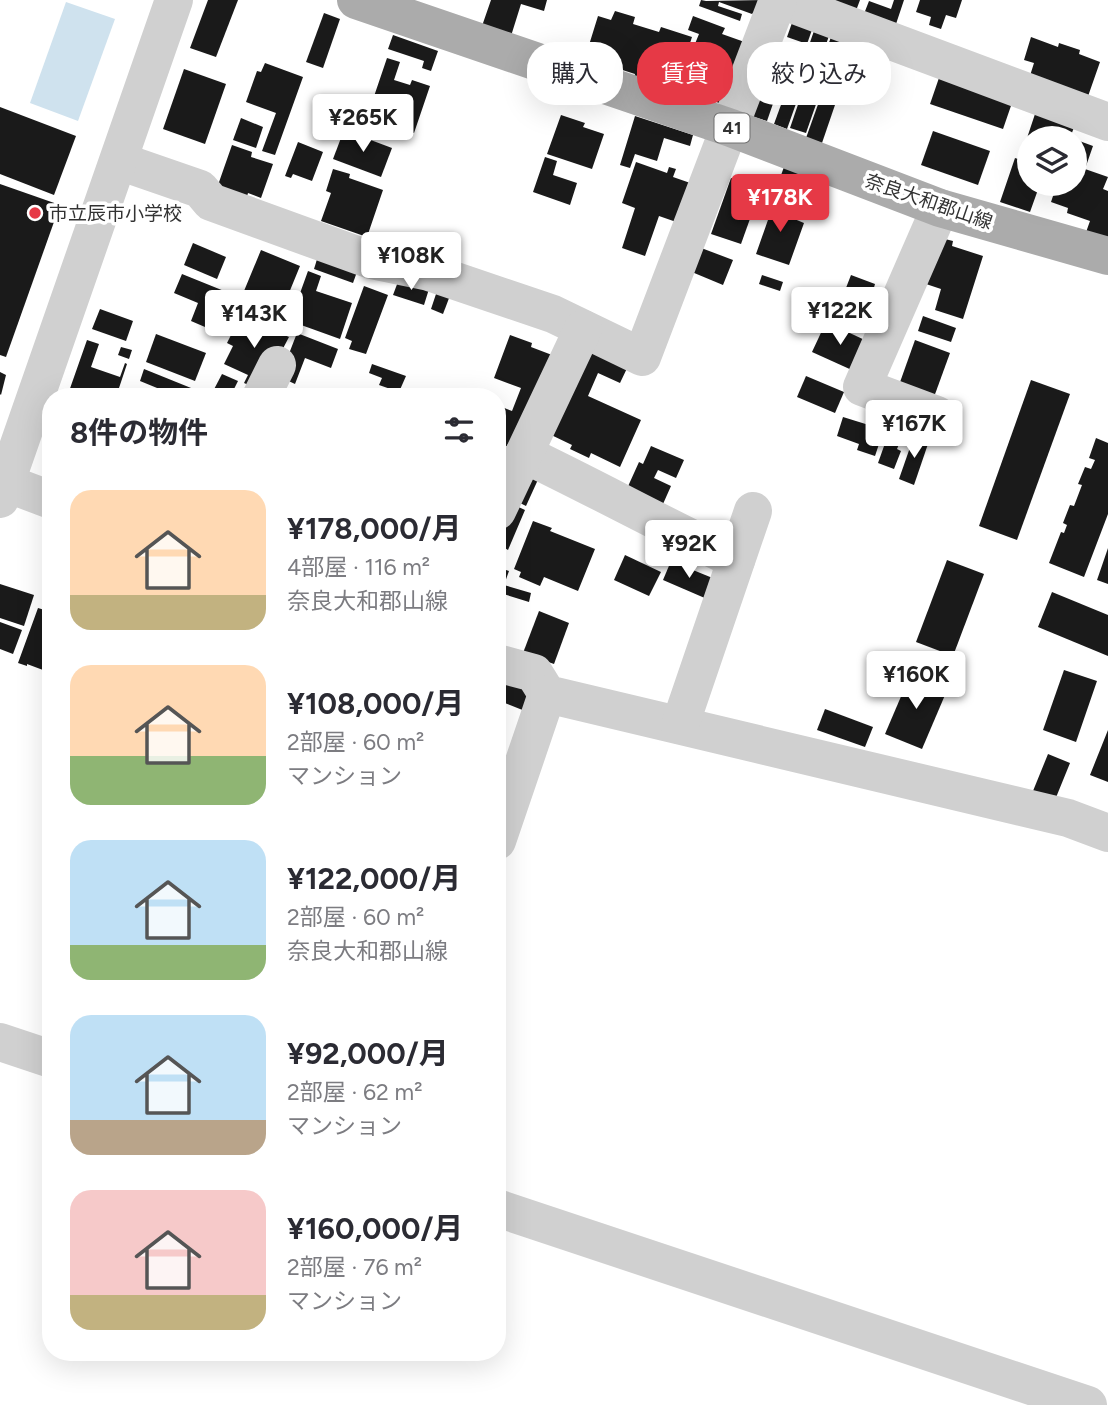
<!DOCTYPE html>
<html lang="ja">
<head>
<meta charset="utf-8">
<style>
	body { margin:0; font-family:Figtree,"Noto Sans JP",sans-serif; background:#f7f7f7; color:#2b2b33; height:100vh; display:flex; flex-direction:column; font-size:26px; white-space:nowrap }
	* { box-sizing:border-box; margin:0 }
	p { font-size:23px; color:#7c7c81 }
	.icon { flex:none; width:38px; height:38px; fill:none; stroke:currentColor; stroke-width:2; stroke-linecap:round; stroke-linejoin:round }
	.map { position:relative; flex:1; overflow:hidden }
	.panel { position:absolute; left:42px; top:388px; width:464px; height:973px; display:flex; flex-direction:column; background:#fff; border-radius:28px; box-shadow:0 7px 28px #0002 }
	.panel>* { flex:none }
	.banner { position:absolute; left:527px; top:42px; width:476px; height:63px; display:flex; gap:14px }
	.buttons { position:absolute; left:1017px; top:126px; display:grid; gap:14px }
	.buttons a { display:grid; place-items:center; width:70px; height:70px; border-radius:50%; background:#fff; box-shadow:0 7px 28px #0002; font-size:35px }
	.price { position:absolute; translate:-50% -60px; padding:0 16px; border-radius:7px; background:#fff; color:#222; font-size:23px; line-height:46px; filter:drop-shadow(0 2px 4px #0008) }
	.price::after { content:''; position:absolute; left:50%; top:42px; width:21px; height:16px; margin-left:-10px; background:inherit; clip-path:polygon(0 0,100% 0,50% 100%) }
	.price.current { background:#e63946; color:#fff }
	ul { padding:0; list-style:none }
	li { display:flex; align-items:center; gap:21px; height:175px; padding:0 28px }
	li span { display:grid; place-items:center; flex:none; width:196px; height:140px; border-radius:21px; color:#555 }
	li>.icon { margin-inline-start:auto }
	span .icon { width:84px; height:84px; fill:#fffc; stroke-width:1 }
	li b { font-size:30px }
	h2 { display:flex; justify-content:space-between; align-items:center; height:84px; padding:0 28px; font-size:30px }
	.chip { padding:0 24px; border-radius:28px; background:#fff; box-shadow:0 7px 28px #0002; font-size:24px; line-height:63px }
	.chip.current { background:#e63946; color:#fff }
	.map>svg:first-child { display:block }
	.water { fill:#cfe2ee }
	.building { fill:#1a1a1a }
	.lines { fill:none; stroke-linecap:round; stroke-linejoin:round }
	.minor { stroke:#d0d0d0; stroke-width:38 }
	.major { stroke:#ababab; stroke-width:38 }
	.poi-dot { fill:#e63946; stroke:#fff; stroke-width:2.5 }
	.labels { text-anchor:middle; stroke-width:7; stroke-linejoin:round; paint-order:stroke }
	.shield { fill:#fff; stroke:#707070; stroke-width:2 }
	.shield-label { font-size:18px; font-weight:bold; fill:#333 }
	.street-label { font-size:19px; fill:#333; stroke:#fff }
	.poi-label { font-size:19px; fill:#333; stroke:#fff; text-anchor:start }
</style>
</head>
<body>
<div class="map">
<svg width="1108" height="1405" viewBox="0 0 1108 1405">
	<rect width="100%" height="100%" fill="#fff"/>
	<polygon class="water" points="66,2 115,19 78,121 30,103"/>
	<g class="building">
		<polygon points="208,0 238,0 216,57 190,48"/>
		<polygon points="491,0 547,0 544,11 521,4 511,36 482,26"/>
		<polygon points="701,0 706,1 768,0 752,14 719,2 718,6 742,14 740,21 699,6"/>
		<polygon points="809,0 860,0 854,16"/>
		<polygon points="894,0 904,0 894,30 862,19 869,1 891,9"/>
		<polygon points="920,0 962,0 956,18 946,15 941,29 929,25 931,17 916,12"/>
		<polygon points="615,11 635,17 633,24 659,32 661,27 692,37 674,92 634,79 635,74 585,58 598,16 611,20"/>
		<polygon points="324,13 340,19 323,68 306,62"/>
		<polygon points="693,16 725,28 722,34 753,45 730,107 700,96 702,89 697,87 692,101 676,95 689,61 704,66 706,62 690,56 699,34 688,30"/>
		<polygon points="793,20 813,27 807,44 787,37"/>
		<polygon points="815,28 830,33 814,79 799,74"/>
		<polygon points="832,34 844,38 829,84 816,80"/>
		<polygon points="393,35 438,51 431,71 422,68 424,61 388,49"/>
		<polygon points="1031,37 1058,47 1059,43 1080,50 1079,54 1100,62 1086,102 1028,82 1034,63 1024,60"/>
		<polygon points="850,39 866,45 852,88 835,82"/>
		<polygon points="866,50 879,54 866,92 853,88"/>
		<polygon points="387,58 400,62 394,80 410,85 412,80 430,86 414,133 367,117"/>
		<polygon points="265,63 303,77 275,155 262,151 276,113 246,102 257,71 261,72"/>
		<polygon points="769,64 785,69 767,121 751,116"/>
		<polygon points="184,69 226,84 205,144 163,129"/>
		<polygon points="941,72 1014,97 1003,129 930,104"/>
		<polygon points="790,80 803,84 787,129 774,124"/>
		<polygon points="805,84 821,90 806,133 790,128"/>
		<polygon points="821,96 836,102 822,143 806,138"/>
		<polygon points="0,107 76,136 54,195 0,174"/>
		<polygon points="1037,108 1076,122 1070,138 1039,138 1032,136 1029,138 1028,148 1024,147"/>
		<polygon points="561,115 585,123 583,127 604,134 592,169 547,154"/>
		<polygon points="635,116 693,135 690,146 664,138 657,161 635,154 630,168 620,165"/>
		<polygon points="241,118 263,127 256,148 233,140"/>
		<polygon points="344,130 392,148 381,177 333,159"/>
		<polygon points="933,131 990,151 978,185 921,165"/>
		<polygon points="1074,139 1093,146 1085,169 1108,177 1103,189 1108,191 1108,237 1085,235 1090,221 1067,213 1068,208 1051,202 1057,184 1074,184"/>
		<polygon points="298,142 323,152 312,181 293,174 291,178 285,176"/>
		<polygon points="232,145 252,152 251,157 273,164 261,198 248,193 246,200 218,185"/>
		<polygon points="545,157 557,161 553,175 577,183 570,205 533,192"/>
		<polygon points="1015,158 1029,163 1029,184 1040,184 1030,212 1000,202"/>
		<polygon points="636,162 667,173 669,167 676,169 673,177 696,185 682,224 659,216 645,256 622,248 635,208 622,203"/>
		<polygon points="784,167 820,179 814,198 777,186"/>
		<polygon points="333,169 350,174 349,178 383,190 367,237 321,221 331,193 326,191"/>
		<polygon points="731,178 761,188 741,244 711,234"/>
		<polygon points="0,184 60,205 6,357 0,355"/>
		<polygon points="775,200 789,204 788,207 795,209 792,218 804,223 789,265 756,254"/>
		<polygon points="941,238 953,241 952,246 983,256 963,319 935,310 941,289 926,284"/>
		<polygon points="193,243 226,257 217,279 184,265"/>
		<polygon points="696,246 733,260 723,285 687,270"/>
		<polygon points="261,250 300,266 282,310 274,306 267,322 241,311 249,293 244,291"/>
		<polygon points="318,256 358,269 353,283 314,269"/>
		<polygon points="308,271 321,276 316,291 352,303 340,339 290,321"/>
		<polygon points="182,274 234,295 219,333 191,321 198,303 174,293"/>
		<polygon points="762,275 783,282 780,291 759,284"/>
		<polygon points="851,275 875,284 873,291 888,297 881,315 865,308 861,320 837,311"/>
		<polygon points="399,279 429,289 424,305 393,295"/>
		<polygon points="364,286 388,295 366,354 349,349 352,341 345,338"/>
		<polygon points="438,288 451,293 443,314 431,309"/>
		<polygon points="100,309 133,321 126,341 92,329"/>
		<polygon points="923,316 956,328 951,342 918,331"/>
		<polygon points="239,319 265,331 267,327 289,337 278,358 253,387 244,383 248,375 224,364 233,346 227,343"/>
		<polygon points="826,322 867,341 854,371 812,352"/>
		<polygon points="297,333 338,349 331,368 305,358 295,384 280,377"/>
		<polygon points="156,334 206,353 195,381 146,362"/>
		<polygon points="510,335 532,343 531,347 552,355 517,450 501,444 505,435 497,432 497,405 512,411 521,388 494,378"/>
		<polygon points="87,340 99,344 91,367 120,377 125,363 127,364 116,397 67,397"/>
		<polygon points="915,340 950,353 934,397 899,385"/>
		<polygon points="586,343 630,362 620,383 598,373 588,396 641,420 620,467 591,453 589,458 570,449 572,445 545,432"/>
		<polygon points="121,347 132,350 129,359 118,355"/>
		<polygon points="372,364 406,376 399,392 379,385 382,378 369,373"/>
		<polygon points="144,369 196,390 193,397 179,397 140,381"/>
		<polygon points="0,372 6,375 1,395 0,394"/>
		<polygon points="222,374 238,381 230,397 210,397"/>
		<polygon points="806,376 844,392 835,413 797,397"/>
		<polygon points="1031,380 1070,394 1017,540 979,526"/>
		<polygon points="876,413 888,417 875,456 857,450 859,444 837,436 843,417 872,426"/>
		<polygon points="889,432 902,437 897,449 901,451 894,469 878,463"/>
		<polygon points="914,436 929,441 914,485 899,479"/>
		<polygon points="1096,438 1108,443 1108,514 1084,577 1049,563 1061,532 1064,533 1067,525 1063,523 1070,505 1074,506 1082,485 1078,484 1085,467 1091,469 1095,460 1089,458"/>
		<polygon points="651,446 684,460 676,478 658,470 654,478 671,486 659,513 625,493 639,462 643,464"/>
		<polygon points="527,467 541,473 526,506 512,499"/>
		<polygon points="510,503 525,510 508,550 503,547 497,560 497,532"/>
		<polygon points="533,521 552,528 550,531 595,549 578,591 544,577 540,586 519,577 521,572 514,569"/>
		<polygon points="1108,548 1108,584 1097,580"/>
		<polygon points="625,555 661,572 649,596 614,580"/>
		<polygon points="947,560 984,574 953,656 916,642"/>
		<polygon points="671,561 715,579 707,599 663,580"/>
		<polygon points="500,568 509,571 504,585 531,593 529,602 497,592 497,578"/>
		<polygon points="0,584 34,595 24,626 0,618"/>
		<polygon points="1052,592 1108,615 1108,656 1038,627"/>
		<polygon points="38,608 48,611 43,625 51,628 51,673 27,664 27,666 18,663"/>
		<polygon points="539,611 569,623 554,664 523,653"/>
		<polygon points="0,622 22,630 13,654 0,649"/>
		<polygon points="1064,670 1097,681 1076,742 1043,730"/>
		<polygon points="911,673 948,688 922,749 885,734"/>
		<polygon points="497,682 534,688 525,711 497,700"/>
		<polygon points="825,709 873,727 865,747 817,730"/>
		<polygon points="1108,730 1108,782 1090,775"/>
		<polygon points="1048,754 1070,763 1055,800 1033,791"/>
	</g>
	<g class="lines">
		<g class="minor">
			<polyline points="781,0 1108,122"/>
			<polyline points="119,161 200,189 211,202 371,260 429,272 553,314 642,357 778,0"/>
			<polyline points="261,397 277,365"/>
			<polyline points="937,415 862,387 940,208"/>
			<path d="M524 454C595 488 664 526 736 560"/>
			<polyline points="6,483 51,500"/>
			<polyline points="0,499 174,0"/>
			<polyline points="497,511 583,329"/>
			<polyline points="497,663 534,673 547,694 1068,818 1108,833"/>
			<polyline points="680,725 753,511"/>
			<polyline points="497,841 547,694"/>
			<polyline points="0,1042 51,1059"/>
			<polyline points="497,1208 1088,1405"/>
		</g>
		<polyline class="major" points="356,0 731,128 940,208 1108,256"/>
	</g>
	<circle class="poi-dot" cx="35" cy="213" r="7"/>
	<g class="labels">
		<rect class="shield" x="714.5" y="113.5" width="35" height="29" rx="5"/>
		<g class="shield-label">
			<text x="732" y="134">41</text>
		</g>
		<g class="street-label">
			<text transform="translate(929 201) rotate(19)" y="7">奈良大和郡山線</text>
		</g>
		<g class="poi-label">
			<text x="49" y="220">市立辰市小学校</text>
		</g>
	</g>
</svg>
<div class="buttons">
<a><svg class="icon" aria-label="layers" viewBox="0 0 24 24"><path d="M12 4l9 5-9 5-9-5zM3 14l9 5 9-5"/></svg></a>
</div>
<b class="price" style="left:363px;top:154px">¥265K</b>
<b class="price current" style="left:780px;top:234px">¥178K</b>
<b class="price" style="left:411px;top:292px">¥108K</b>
<b class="price" style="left:840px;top:347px">¥122K</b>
<b class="price" style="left:254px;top:350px">¥143K</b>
<b class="price" style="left:914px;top:460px">¥167K</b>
<b class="price" style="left:689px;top:580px">¥92K</b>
<b class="price" style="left:916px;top:711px">¥160K</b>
<div class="banner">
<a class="chip">購入</a>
<a class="chip current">賃貸</a>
<a class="chip">絞り込み</a>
</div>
<section class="panel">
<h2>8件の物件<svg class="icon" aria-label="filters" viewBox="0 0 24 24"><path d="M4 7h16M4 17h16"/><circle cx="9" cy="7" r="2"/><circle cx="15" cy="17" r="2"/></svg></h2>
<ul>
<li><span style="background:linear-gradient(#ffd9b3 75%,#c2b280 0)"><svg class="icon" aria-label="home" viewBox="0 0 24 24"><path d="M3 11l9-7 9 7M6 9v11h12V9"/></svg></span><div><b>¥178,000/月</b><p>4部屋 · 116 m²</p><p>奈良大和郡山線</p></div></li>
<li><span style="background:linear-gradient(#ffd9b3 65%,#8fb573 0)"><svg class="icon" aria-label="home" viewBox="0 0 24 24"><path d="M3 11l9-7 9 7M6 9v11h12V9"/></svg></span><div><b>¥108,000/月</b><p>2部屋 · 60 m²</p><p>マンション</p></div></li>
<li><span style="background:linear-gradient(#bfe0f5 75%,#8fb573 0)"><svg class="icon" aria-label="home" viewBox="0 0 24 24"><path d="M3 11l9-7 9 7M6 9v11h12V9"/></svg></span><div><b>¥122,000/月</b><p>2部屋 · 60 m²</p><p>奈良大和郡山線</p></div></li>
<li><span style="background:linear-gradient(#bfe0f5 75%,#b9a48a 0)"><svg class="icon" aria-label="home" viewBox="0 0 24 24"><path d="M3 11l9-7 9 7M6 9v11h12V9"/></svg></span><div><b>¥92,000/月</b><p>2部屋 · 62 m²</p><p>マンション</p></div></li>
<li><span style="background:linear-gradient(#f6c9c9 75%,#c2b280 0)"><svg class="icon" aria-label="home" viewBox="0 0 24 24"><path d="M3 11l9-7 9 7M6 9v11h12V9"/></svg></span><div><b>¥160,000/月</b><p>2部屋 · 76 m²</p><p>マンション</p></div></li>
</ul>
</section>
</div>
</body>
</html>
